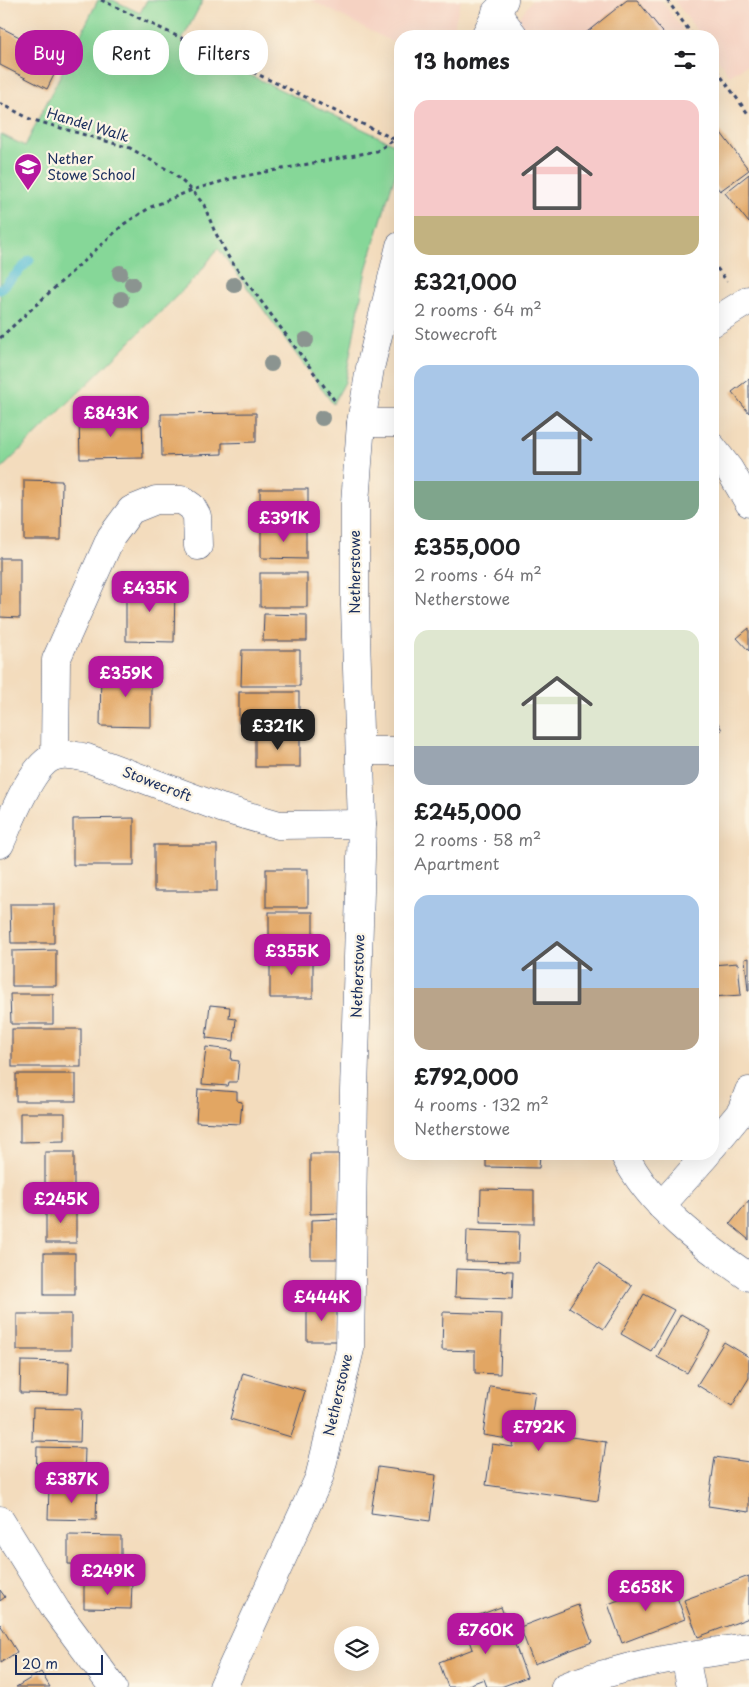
<!DOCTYPE html>
<html lang="en">
<head>
<meta charset="utf-8">
<style>
	body { margin:0; font-family:"Playpen Sans",sans-serif; background:#f6f6f6; color:#202124; height:100vh; display:flex; flex-direction:column; font-size:19px; white-space:nowrap }
	* { box-sizing:border-box; margin:0 }
	p { font-size:16px; color:#757577 }
	.icon { flex:none; width:28px; height:28px; fill:none; stroke:currentColor; stroke-width:2; stroke-linecap:round; stroke-linejoin:round }
	.map { position:relative; flex:1; overflow:hidden }
	.sheet { position:absolute; left:394px; top:30px; width:325px; height:1130px; display:flex; flex-direction:column; background:#fff; border-radius:20px; box-shadow:0 5px 20px #0002 }
	.sheet>* { flex:none }
	.guide { position:absolute; left:15px; top:30px; width:304px; height:45px; display:flex; gap:10px }
	.buttons { position:absolute; left:334px; top:1626px; display:grid; gap:10px }
	.buttons a { display:grid; place-items:center; width:45px; height:45px; border-radius:50%; background:#fff; box-shadow:0 5px 20px #0002; font-size:25px }
	.scale { position:absolute; left:15px; bottom:12px; width:88px; box-sizing:border-box; padding-left:5px; border:2px solid #1b2f5e; border-top:0; font-size:14px; line-height:18px; white-space:nowrap; color:#1b2f5e; -webkit-text-stroke:4px #fcf5e5; paint-order:stroke }
	.price { position:absolute; translate:-50% -42px; padding:0 11px; border-radius:10px; background:#b5179e; color:#fff; font-size:16px; line-height:32px; filter:drop-shadow(0 1px 2px #0008) }
	.price::after { content:''; position:absolute; left:50%; top:30px; width:15px; height:11px; margin-left:-8px; background:inherit; clip-path:polygon(0 0,100% 0,50% 100%) }
	.price.on { background:#222; color:#fff }
	ul { padding:0; list-style:none }
	li { display:grid; align-content:center; gap:10px; height:265px; padding:0 20px }
	li span { display:grid; place-items:center; height:155px; border-radius:15px; color:#555 }
	li>.icon { margin-inline-start:auto }
	span .icon { width:90px; height:90px; fill:#fffc; stroke-width:1 }
	li b { font-size:21px }
	h2 { display:flex; justify-content:space-between; align-items:center; height:60px; padding:0 20px; font-size:21px }
	.tag { padding:0 18px; border-radius:20px; background:#fff; box-shadow:0 5px 20px #0002; font-size:18px; line-height:45px }
	.tag.on { background:#b5179e; color:#fff }
	.map>svg:first-child { display:block }
	.built { fill:#f5d2c2 }
	.green { fill:#86d798; stroke:#50837b }
	.lines { fill:none; stroke-linecap:round; stroke-linejoin:round }
	.stream { stroke:#58bfd6; stroke-width:9 }
	.building { fill:#e2a664 }
	.minor-casing { stroke:#3b496c; stroke-width:29 }
	.path { stroke:#3b496c; stroke-width:3; stroke-dasharray:4 4; stroke-linecap:butt }
	.minor { stroke:#fff; stroke-width:28 }
	.tree { fill:#8b9490 }
	.labels { text-anchor:middle; stroke-width:4.5; stroke-linejoin:round; paint-order:stroke }
	.street-label { font-size:14px; fill:#1b2f5e; stroke:#fcf5e5 }
	.poi-label { font-size:14px; fill:#1b2f5e; stroke:#fcf5e5; text-anchor:start }
</style>
</head>
<body>
<div class="map">
<svg width="749" height="1687" viewBox="0 0 749 1687">
	<rect width="100%" height="100%" fill="#fcf5e5"/>
	<filter id="ink" filterUnits="userSpaceOnUse"><feTurbulence type="fractalNoise" baseFrequency=".02" numOctaves="2"/><feDisplacementMap in="SourceGraphic" scale="10" xChannelSelector="R" yChannelSelector="G"/><feConvolveMatrix kernelMatrix="1 2 1 2 8 2 1 2 1" color-interpolation-filters="sRGB"/></filter>
	<filter id="wash" filterUnits="userSpaceOnUse"><feTurbulence type="fractalNoise" baseFrequency=".0096" numOctaves="4" result="noise"/><feDisplacementMap in="SourceGraphic" scale="20" xChannelSelector="R" yChannelSelector="G"/><feGaussianBlur stdDeviation="1.12" result="paint"/><feColorMatrix in="noise" values="0 0 0 0 0 0 0 0 0 0 0 0 0 0 0 0 0 1.4 0 .05"/><feComposite in="paint" operator="in"/></filter>
	<g filter="url(#wash)">
		<rect width="100%" height="100%" fill="#f3dcbd"/>
		<g class="built">
			<polygon points="311,0 461,0 451,36 400,36 400,46"/>
			<polygon points="532,0 661,0 687,36 525,36 515,23"/>
			<polygon points="674,0 749,0 749,63 730,76 713,52 712,36 701,36"/>
		</g>
		<polygon class="green" points="98,0 113,0 140,13 147,0 203,0 181,42 400,147 400,158 366,270 345,382 333,404 218,248 198,275 0,470 0,134 25,146"/>
		<g class="lines">
			<polyline class="stream" points="0,290 30,260"/>
		</g>
		<g id="blocks">
			<g class="building">
				<polygon points="627,0 637,0 666,36 582,36"/>
				<polygon points="0,27 62,59 47,89 0,65"/>
				<polygon points="712,121 749,170 720,191 712,181"/>
				<polygon points="749,174 749,223 725,193"/>
				<polygon points="749,379 749,413 732,392"/>
				<polygon points="256,413 256,442 222,443 222,454 162,456 161,414"/>
				<polygon points="142,416 143,458 80,459 79,417"/>
				<polygon points="24,480 62,481 61,540 24,540"/>
				<rect x="260" y="489" width="48" height="29"/>
				<polygon points="261,528 306,528 306,559 261,558"/>
				<polygon points="0,558 20,558 20,618 0,617"/>
				<rect x="260" y="573" width="47" height="34"/>
				<polygon points="126,585 175,585 174,642 126,641"/>
				<polygon points="264,614 307,615 307,641 263,641"/>
				<polygon points="749,628 749,651 737,638"/>
				<polygon points="242,650 300,650 300,686 241,686"/>
				<polygon points="101,668 151,669 151,727 100,726"/>
				<rect x="239" y="692" width="60" height="31"/>
				<polygon points="712,712 722,730 712,735"/>
				<rect x="255" y="736" width="45" height="31"/>
				<polygon points="134,818 134,865 73,865 73,819"/>
				<rect x="154" y="845" width="63" height="46"/>
				<rect x="266" y="869" width="42" height="38"/>
				<polygon points="10,904 54,904 54,943 11,943"/>
				<rect x="269" y="912" width="44" height="29"/>
				<polygon points="56,950 56,986 12,986 12,951"/>
				<rect x="270" y="954" width="43" height="44"/>
				<polygon points="749,958 749,991 748,991 745,959"/>
				<polygon points="738,963 741,995 712,997 712,965"/>
				<polygon points="10,994 53,994 53,1024 11,1024"/>
				<polygon points="210,1005 230,1007 229,1018 236,1019 234,1041 206,1038"/>
				<rect x="12" y="1029" width="69" height="38"/>
				<polygon points="206,1047 232,1050 231,1060 239,1061 237,1082 229,1082 228,1086 202,1084"/>
				<rect x="16" y="1074" width="60" height="27"/>
				<polygon points="198,1089 237,1092 237,1101 242,1102 240,1124 196,1122"/>
				<polygon points="20,1113 65,1113 65,1141 20,1142"/>
				<rect x="45" y="1152" width="29" height="39"/>
				<polygon points="310,1154 339,1154 339,1213 310,1214"/>
				<polygon points="486,1154 540,1154 539,1168 486,1167"/>
				<polygon points="481,1189 534,1190 534,1224 480,1223"/>
				<polygon points="749,1200 749,1240 730,1224"/>
				<rect x="46" y="1205" width="30" height="38"/>
				<polygon points="338,1219 338,1259 311,1259 311,1220"/>
				<polygon points="467,1230 519,1232 518,1262 466,1261"/>
				<rect x="44" y="1253" width="31" height="42"/>
				<polygon points="598,1264 632,1286 604,1329 569,1307"/>
				<polygon points="456,1269 513,1271 512,1299 455,1297"/>
				<polygon points="644,1294 674,1310 651,1351 621,1334"/>
				<polygon points="307,1303 337,1303 338,1341 307,1341"/>
				<polygon points="443,1312 502,1314 500,1374 475,1373 475,1351 442,1350"/>
				<rect x="17" y="1314" width="54" height="36"/>
				<polygon points="681,1314 711,1331 687,1373 657,1357"/>
				<polygon points="724,1342 749,1357 749,1378 732,1406 697,1385"/>
				<polygon points="21,1361 69,1362 68,1394 20,1393"/>
				<polygon points="243,1373 305,1391 291,1437 230,1419"/>
				<polygon points="490,1386 535,1392 529,1431 606,1442 598,1501 486,1485 492,1444 513,1447 514,1440 483,1435"/>
				<polygon points="33,1408 81,1409 80,1442 32,1441"/>
				<polygon points="37,1447 85,1448 84,1481 36,1480"/>
				<polygon points="715,1457 749,1462 749,1512 708,1506"/>
				<polygon points="378,1467 436,1475 430,1521 371,1513"/>
				<polygon points="49,1487 97,1488 96,1520 48,1519"/>
				<polygon points="68,1535 121,1536 121,1565 68,1564"/>
				<polygon points="749,1576 749,1618 698,1637 684,1600"/>
				<polygon points="671,1581 685,1619 622,1643 608,1604"/>
				<polygon points="84,1583 132,1584 131,1609 84,1608"/>
				<polygon points="0,1590 5,1597 0,1601"/>
				<polygon points="578,1605 592,1642 534,1664 520,1627"/>
				<polygon points="501,1607 527,1677 501,1687 487,1687 484,1679 463,1687 448,1687 439,1662 473,1649 463,1621"/>
				<polygon points="0,1624 17,1652 0,1663"/>
				<polygon points="41,1672 50,1687 16,1687"/>
			</g>
		</g>
	</g>
	<g filter="url(#ink)">
		<use href="#blocks" fill-opacity="0" stroke="#3b496c" stroke-width="1"/>
		<g class="lines">
			<g class="minor-casing">
				<g id="minor">
					<polyline points="496,12 514,36"/>
					<polyline points="485,36 504,0"/>
					<polyline points="712,323 749,300"/>
					<polyline points="361,423 400,423"/>
					<polyline points="712,447 729,469 749,503"/>
					<polyline points="361,751 400,751"/>
					<polyline points="55,756 56,660 111,537 131,510 156,500 182,500 192,507 197,516 198,546"/>
					<path d="M0 844C10 822 32 762 56 756 66 753 77 756 87 758L221 808 279 825 362 824"/>
					<polyline points="712,1147 741,1112 749,1091"/>
					<path d="M624 1154C651 1207 701 1244 749 1277"/>
					<polyline points="661,1206 707,1154"/>
					<polyline points="0,1520 56,1610 113,1687"/>
					<polyline points="685,1656 691,1687"/>
					<polyline points="223,1687 319,1478 350,1349 354,1091 362,824 355,606 355,503 361,423 370,368 400,246"/>
					<path d="M565 1687C580 1680 596 1676 612 1672 657 1659 703 1653 749 1647"/>
				</g>
			</g>
			<g class="path">
				<polyline points="101,0 394,139"/>
				<polyline points="667,0 693,36"/>
				<polyline points="712,64 749,115"/>
				<polyline points="0,103 30,119 130,148 173,173 192,190 204,205 214,230 229,258 335,401"/>
				<polyline points="712,262 727,281"/>
				<polyline points="0,338 124,224 151,207 192,190 234,178 377,151 400,136"/>
			</g>
			<use href="#minor" class="minor"/>
		</g>
		<g class="tree">
			<circle cx="120" cy="273" r="8"/>
			<circle cx="132" cy="284" r="8"/>
			<circle cx="234" cy="285" r="8"/>
			<circle cx="121" cy="299" r="8"/>
			<circle cx="306" cy="340" r="8"/>
			<circle cx="271" cy="364" r="8"/>
			<circle cx="322" cy="418" r="8"/>
		</g>
	</g>
	<defs>
		<g id="school-pin" transform="scale(1.4375)"><path d="M0 17L-7.5 6A9.5 9.5 0 1 1 7.5 6Z" fill="#b5179e" stroke="#fcf5e5"/><path d="M0-5L7-2L0 1L-7-2ZM-4 1L0 2.5L4 1V4Q0 6-4 4Z" fill="#fff"/></g>
	</defs>
	<g fill-rule="evenodd">
		<use href="#school-pin" x="28" y="167"/>
	</g>
	<g class="labels">
		<g class="street-label">
			<text transform="translate(88 125) rotate(17)" y="5">Handel Walk</text>
			<text transform="translate(355 572) rotate(-90)" y="5">Netherstowe</text>
			<text transform="translate(157 784) rotate(21)" y="5">Stowecroft</text>
			<text transform="translate(358 976) rotate(-88)" y="5">Netherstowe</text>
			<text transform="translate(338 1395) rotate(-77)" y="5">Netherstowe</text>
		</g>
		<g class="poi-label">
			<text x="47" y="164">Nether<tspan x="47" dy="16">Stowe School</tspan></text>
		</g>
	</g>
</svg>
<div class="buttons">
<a><svg class="icon" aria-label="layers" viewBox="0 0 24 24"><path d="M12 4l9 5-9 5-9-5zM3 14l9 5 9-5"/></svg></a>
</div>
<div class="scale">20 m</div>
<b class="price" style="left:111px;top:438px">£843K</b>
<b class="price" style="left:284px;top:543px">£391K</b>
<b class="price" style="left:150px;top:613px">£435K</b>
<b class="price" style="left:126px;top:698px">£359K</b>
<b class="price on" style="left:278px;top:751px">£321K</b>
<b class="price" style="left:292px;top:976px">£355K</b>
<b class="price" style="left:61px;top:1224px">£245K</b>
<b class="price" style="left:322px;top:1322px">£444K</b>
<b class="price" style="left:539px;top:1452px">£792K</b>
<b class="price" style="left:72px;top:1504px">£387K</b>
<b class="price" style="left:108px;top:1596px">£249K</b>
<b class="price" style="left:646px;top:1612px">£658K</b>
<b class="price" style="left:486px;top:1655px">£760K</b>
<div class="guide">
<a class="tag on">Buy</a>
<a class="tag">Rent</a>
<a class="tag">Filters</a>
</div>
<section class="sheet">
<h2>13 homes<svg class="icon" aria-label="filters" viewBox="0 0 24 24"><path d="M4 7h16M4 17h16"/><circle cx="9" cy="7" r="2"/><circle cx="15" cy="17" r="2"/></svg></h2>
<ul>
<li><span style="background:linear-gradient(#f6c9c9 75%,#c2b280 0)"><svg class="icon" aria-label="home" viewBox="0 0 24 24"><path d="M3 11l9-7 9 7M6 9v11h12V9"/></svg></span><div><b>£321,000</b><p>2 rooms · 64 m²</p><p>Stowecroft</p></div></li>
<li><span style="background:linear-gradient(#a9c7e8 75%,#7fa58c 0)"><svg class="icon" aria-label="home" viewBox="0 0 24 24"><path d="M3 11l9-7 9 7M6 9v11h12V9"/></svg></span><div><b>£355,000</b><p>2 rooms · 64 m²</p><p>Netherstowe</p></div></li>
<li><span style="background:linear-gradient(#dfe7d0 75%,#9aa5b1 0)"><svg class="icon" aria-label="home" viewBox="0 0 24 24"><path d="M3 11l9-7 9 7M6 9v11h12V9"/></svg></span><div><b>£245,000</b><p>2 rooms · 58 m²</p><p>Apartment</p></div></li>
<li><span style="background:linear-gradient(#a9c7e8 60%,#b9a48a 0)"><svg class="icon" aria-label="home" viewBox="0 0 24 24"><path d="M3 11l9-7 9 7M6 9v11h12V9"/></svg></span><div><b>£792,000</b><p>4 rooms · 132 m²</p><p>Netherstowe</p></div></li>
</ul>
</section>
</div>
</body>
</html>
